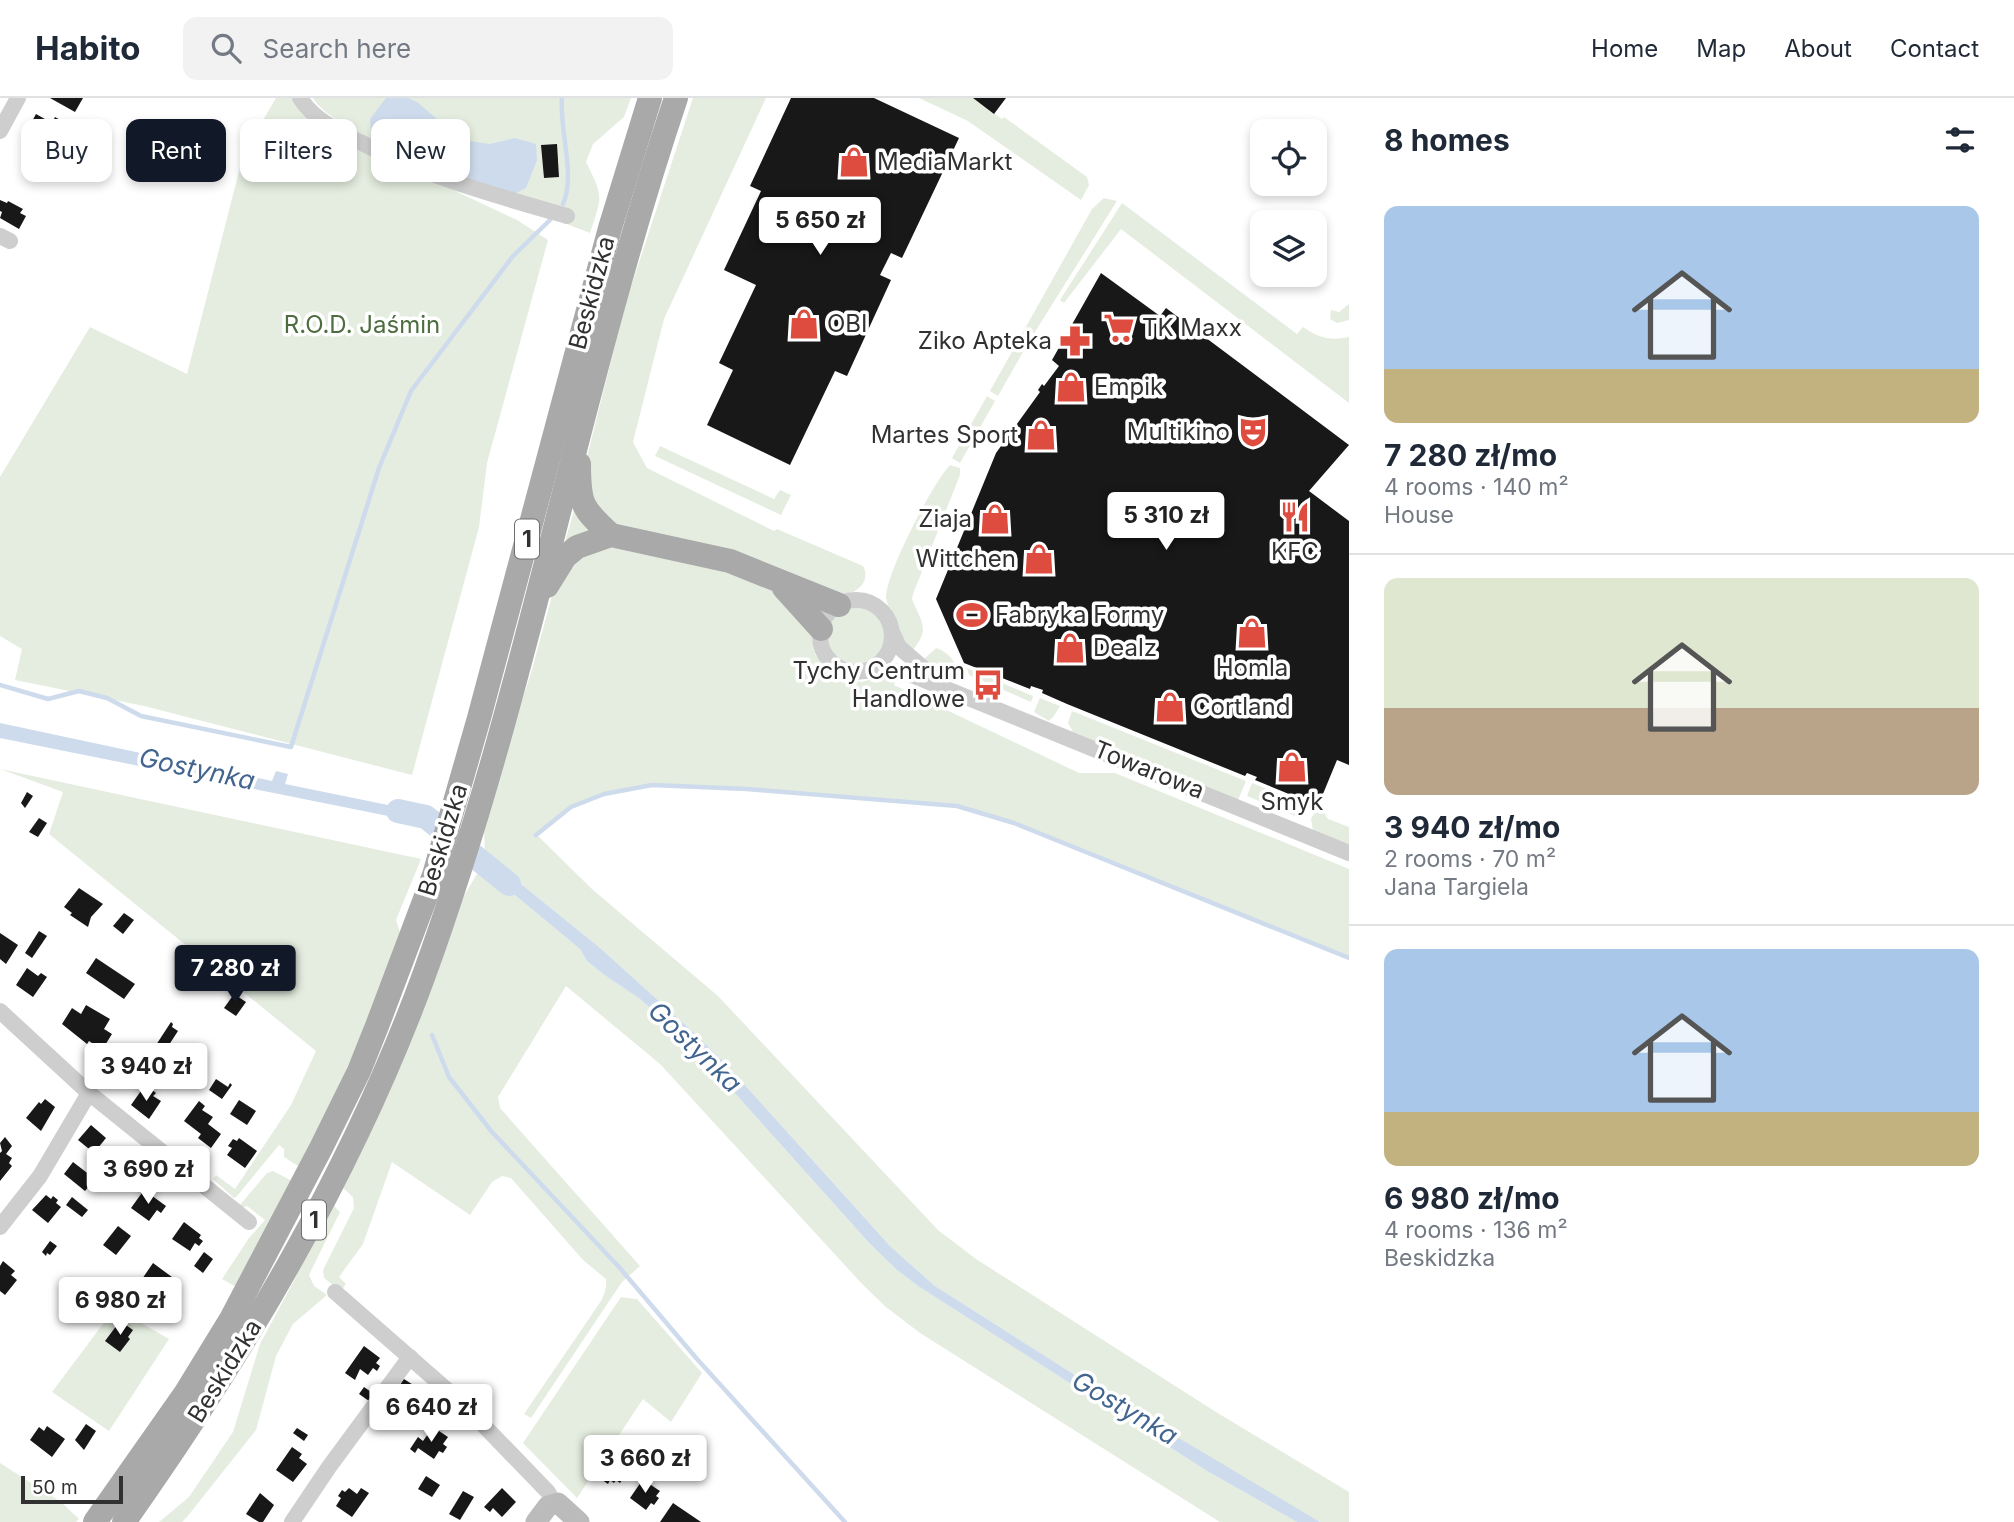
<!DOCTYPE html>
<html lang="en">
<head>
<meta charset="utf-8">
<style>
	body { margin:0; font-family:Inter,sans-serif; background:#f2f2f3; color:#1f2937; height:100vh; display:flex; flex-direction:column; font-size:26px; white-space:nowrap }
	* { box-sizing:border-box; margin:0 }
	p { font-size:23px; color:#747a83 }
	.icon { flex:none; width:38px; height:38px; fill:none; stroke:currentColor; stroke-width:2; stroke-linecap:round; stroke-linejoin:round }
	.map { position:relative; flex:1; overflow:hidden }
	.drawer { display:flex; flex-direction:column; background:#fff; width:665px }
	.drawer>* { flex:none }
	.banner { position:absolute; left:21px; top:21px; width:665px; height:63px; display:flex; gap:14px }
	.controls { position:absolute; left:1250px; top:21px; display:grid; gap:14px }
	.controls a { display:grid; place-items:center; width:77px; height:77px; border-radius:14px; background:#fff; box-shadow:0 4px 10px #0003; font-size:35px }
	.scale { position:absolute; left:21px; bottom:18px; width:102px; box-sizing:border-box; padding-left:7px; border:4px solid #313131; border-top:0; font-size:19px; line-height:24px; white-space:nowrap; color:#313131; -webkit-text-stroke:5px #fff; paint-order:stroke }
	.price { position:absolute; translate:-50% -60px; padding:0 16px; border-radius:7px; background:#fff; color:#222; font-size:23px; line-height:46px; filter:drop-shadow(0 2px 4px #0008) }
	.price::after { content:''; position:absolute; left:50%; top:42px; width:21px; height:16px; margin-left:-10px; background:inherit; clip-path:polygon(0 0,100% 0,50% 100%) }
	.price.on { background:#111827; color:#fff }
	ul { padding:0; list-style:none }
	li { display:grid; align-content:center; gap:14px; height:371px; padding:0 35px }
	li+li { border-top:2px solid #e0e1e3 }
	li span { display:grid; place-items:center; height:217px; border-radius:14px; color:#555 }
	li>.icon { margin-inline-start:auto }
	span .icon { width:126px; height:126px; fill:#fffc; stroke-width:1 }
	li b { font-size:30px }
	h2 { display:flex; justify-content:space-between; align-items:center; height:84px; padding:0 35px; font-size:30px }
	.pill { padding:0 24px; border-radius:14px; background:#fff; box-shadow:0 4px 10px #0003; font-size:24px; line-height:63px }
	.pill.on { background:#111827; color:#fff }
	header { display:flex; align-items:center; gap:42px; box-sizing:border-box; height:98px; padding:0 35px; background:#fff; border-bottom:2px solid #e0e1e3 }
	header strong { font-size:33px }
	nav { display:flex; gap:38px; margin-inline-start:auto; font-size:24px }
	.search { width:490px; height:63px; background:#f2f2f3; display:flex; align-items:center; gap:18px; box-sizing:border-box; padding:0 24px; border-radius:14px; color:#747a83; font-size:26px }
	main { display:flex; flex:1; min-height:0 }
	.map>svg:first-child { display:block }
	.green { fill:#e5ede0 }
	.water { fill:#cedbec }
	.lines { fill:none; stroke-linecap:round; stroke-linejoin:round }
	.stream { stroke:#cedbec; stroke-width:4.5 }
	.river { stroke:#cedbec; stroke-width:24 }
	.building { fill:#181818 }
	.street { stroke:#cecece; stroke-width:16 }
	.secondary { stroke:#bbb; stroke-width:21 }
	.primary { stroke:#a9a9a9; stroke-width:24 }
	.labels { text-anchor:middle; stroke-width:7; stroke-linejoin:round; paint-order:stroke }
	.shield { fill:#fff; stroke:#6f6f6f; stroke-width:2 }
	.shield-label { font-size:23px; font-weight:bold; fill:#313131 }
	.poi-label { font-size:24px; fill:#313131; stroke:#fff; text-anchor:start }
	.street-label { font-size:24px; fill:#313131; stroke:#fff }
	.park-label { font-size:24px; fill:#4d6c40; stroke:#fff }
	.water-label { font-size:26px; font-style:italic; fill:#426590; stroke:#fff }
</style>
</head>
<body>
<header>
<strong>Habito</strong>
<div class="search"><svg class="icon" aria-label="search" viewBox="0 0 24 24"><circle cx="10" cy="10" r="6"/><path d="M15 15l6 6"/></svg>Search here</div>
<nav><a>Home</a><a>Map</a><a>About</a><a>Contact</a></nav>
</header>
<main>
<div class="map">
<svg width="1349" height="1424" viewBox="0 0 1349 1424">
	<rect width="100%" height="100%" fill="#fff"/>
	<g class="green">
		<polygon points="276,0 293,0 315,27 517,122 548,142 487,365 479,429 412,677 144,608 15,582 22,551 0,538 0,379 90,229 187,276 244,54"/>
		<path d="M313 0H631L624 19 593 46 586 64C604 100 602 98 590 135 536 114 337 42 313 0Z"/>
		<path d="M693 0H766L664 221 633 344 647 370 774 433 777 431 863 468C872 485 854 496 840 499L631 435 594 414 586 363 625 207Z"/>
		<polygon points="919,0 973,0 1002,21 1004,19 1087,79 1089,87 1081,102 968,23"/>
		<polygon points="1104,100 1117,103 1028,245 998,298 990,293 1092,111"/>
		<path d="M1122 105 1297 236 1303 229C1319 240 1330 243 1349 239V305L1121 131 1064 205 1060 202Z"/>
		<polygon points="1349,206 1349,222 1337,225 1330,221 1331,212 1339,214"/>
		<polygon points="987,298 995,303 960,365 952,360"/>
		<polygon points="660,348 774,401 780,392 791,397 781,417 655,358"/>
		<path d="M950 367 960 370V377L913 496 912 501C922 526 931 531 911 554L907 549C902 538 887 510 886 499 886 475 933 385 950 367Z"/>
		<polygon points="575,409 600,435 563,451"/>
		<polygon points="598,447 714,466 766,489 789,505 810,527 815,556 835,579 862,584 882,578 897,579 894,587 1079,675 1115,675 1349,771 1349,860 1014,725 957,708 794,695 652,687 604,696 571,709 537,737 593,792 718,898 938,1132 976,1161 1216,1314 1349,1394 1349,1424 1320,1424 1264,1392 1100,1293 935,1188 890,1148 725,965 691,932 599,849 485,757 484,731 490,699 531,575 556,483"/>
		<circle cx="856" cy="540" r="30"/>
		<path d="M936 550C951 555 956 565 959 580L922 563Z"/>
		<polygon points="967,570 1033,598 1031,604 969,577"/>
		<polygon points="1040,600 1060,608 1054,618 1049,623 1034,614"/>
		<polygon points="1072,613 1246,683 1238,702 1073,634 1068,625"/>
		<polygon points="0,671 421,761 396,822 401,837 368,924 301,1070 284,1059 284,1051 279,1047 237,1098 234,1100 213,1081 216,1077 235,1091 291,1007 316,953 49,736 63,694"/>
		<polygon points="1252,685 1302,705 1295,718 1247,698"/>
		<polygon points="1316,712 1324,715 1328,721 1349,729 1349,748 1313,733 1311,721"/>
		<path d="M481 769 580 851 587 863 603 876 640 901 689 944 870 1146 897 1172 918 1188 1207 1373 1297 1424H1220L920 1235 886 1209 864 1188 660 966 566 888 498 999 500 1010 640 1168 622 1184 531 1320 524 1316 601 1203C605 1195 607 1190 606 1181L583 1162 511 1080 502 1078 492 1084 470 1117 392 1064 363 1146 339 1179 346 1186 341 1193 324 1180 323 1172 354 1110 353 1099 343 1090 392 987 441 864 464 798Z"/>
		<polygon points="273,1073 294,1084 238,1190 222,1181 249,1140 265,1122 247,1108 242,1110 239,1108 267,1075"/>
		<polygon points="334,1108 340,1114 309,1177 314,1188 327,1197 293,1226 276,1258 256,1332 187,1419 182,1424 159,1424 189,1399 233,1334 260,1246"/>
		<polygon points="621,1199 637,1201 702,1275 671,1324 643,1301 577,1400 523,1345"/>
		<polygon points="115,1210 169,1241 109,1333 52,1294"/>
		<polygon points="0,1365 61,1404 79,1421 76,1424 0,1424"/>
	</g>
	<g class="water">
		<polygon points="386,0 408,0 417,4 462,42 490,46 515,40 536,46 537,62 526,90 514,96 461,80 422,61 381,44 371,36 370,21"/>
		<polygon points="0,625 272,683 276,673 288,676 285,686 432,716 428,726 0,640"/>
		<polygon points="485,757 599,849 691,932 725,965 890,1148 935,1188 1100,1293 1320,1424 1297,1424 1207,1373 918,1188 897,1172 870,1146 689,944 640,901 603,876 587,863 580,851 481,769"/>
	</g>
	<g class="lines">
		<g class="stream">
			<path d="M562 0C559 32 576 77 563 106"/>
			<polyline points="0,587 48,601 79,593 107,600 141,618 291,649 379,370 411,293 513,158 550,122"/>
			<polyline points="536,737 571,709 604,696 652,687 747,691 957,708 1014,725 1349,860"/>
			<polyline points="432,937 449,979 492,1034 619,1169 697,1261 845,1424"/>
		</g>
		<polyline class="river" points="398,713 426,719 509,786"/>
	</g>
	<g class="building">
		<polygon points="50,0 83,0 75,14"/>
		<polygon points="791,0 874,0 959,40 902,160 891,155 880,177 891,182 847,278 835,273 790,367 707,327 733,272 719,265 756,187 724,172 761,93 750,88"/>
		<polygon points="973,0 1006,0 994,16"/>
		<polygon points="36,16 52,25 55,19 71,28 62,44 30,27"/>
		<polygon points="557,46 559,79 544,80 541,47"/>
		<polygon points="0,102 7,105 8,103 23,111 20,115 26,118 19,131 0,120 2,114 0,113"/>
		<polygon points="1101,175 1160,218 1166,210 1349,347 1309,393 1349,423 1349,667 1337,662 1318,708 1255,682 1257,679 1247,675 1245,678 1067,606 1042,595 1043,592 1031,588 1030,591 964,565 936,501 996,355 1040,294 1038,292 1042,286 1044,288 1059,268 1052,262"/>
		<polygon points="27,694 33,698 25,710 21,705"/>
		<polygon points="39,720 47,725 38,739 29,734"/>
		<polygon points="79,790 103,806 91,819 88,829 70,817 72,815 64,809"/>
		<polygon points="124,815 134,822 123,836 113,828"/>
		<polygon points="39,833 47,838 32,860 25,855"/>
		<polygon points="0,835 18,847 6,866 0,861"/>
		<polygon points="96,860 135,886 124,901 86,875"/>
		<polygon points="27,870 38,878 41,875 47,879 33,899 16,887"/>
		<polygon points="234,896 246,904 236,918 224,910"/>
		<polygon points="86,907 110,921 104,931 112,936 102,952 89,943 87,946 62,926 72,910 81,916"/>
		<polygon points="171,924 173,926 172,929 178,933 165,953 156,947"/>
		<polygon points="132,948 137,952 134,956 146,965 133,982 116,969"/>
		<polygon points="170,950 186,963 165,989 151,974"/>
		<polygon points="216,981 228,989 230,985 232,987 222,1001 209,992"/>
		<polygon points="143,990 149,994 151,991 156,995 153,998 161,1003 149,1021 131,1007"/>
		<polygon points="45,1001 55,1009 41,1033 26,1020 39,1004 41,1006"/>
		<polygon points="239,1002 256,1013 247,1027 230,1016"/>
		<polygon points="199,1003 205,1008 202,1012 213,1019 208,1026 221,1036 211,1050 198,1040 201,1036 184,1023"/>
		<polygon points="91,1027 106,1040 94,1055 78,1042"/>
		<polygon points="5,1039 12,1048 6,1056 12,1060 9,1065 12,1068 0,1083 0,1055 2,1053 0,1045"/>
		<polygon points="239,1040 257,1053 245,1070 227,1057 232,1050 228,1048 233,1041 237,1043"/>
		<polygon points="73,1064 95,1081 85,1093 64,1076"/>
		<polygon points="144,1092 166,1108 161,1115 157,1112 149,1123 131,1110"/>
		<polygon points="46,1097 51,1101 53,1098 58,1102 56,1105 61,1109 48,1125 32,1112"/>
		<polygon points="72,1099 88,1112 82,1119 66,1107"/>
		<polygon points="184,1124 201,1137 199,1140 203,1143 199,1148 195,1145 190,1153 172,1141"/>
		<polygon points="118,1128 131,1138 116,1157 103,1147"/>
		<polygon points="50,1143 57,1148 50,1157 47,1155 46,1158 42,1154"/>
		<polygon points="204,1154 213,1161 203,1175 194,1168"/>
		<polygon points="3,1163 15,1173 11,1177 17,1182 5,1197 0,1193 0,1168"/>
		<polygon points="153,1165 176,1182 166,1196 156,1188 153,1193 140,1184"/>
		<polygon points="120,1223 133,1232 128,1239 130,1241 120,1254 105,1243"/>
		<polygon points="364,1248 380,1260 376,1265 380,1268 377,1273 373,1270 368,1277 360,1271 355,1282 345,1275"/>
		<polygon points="404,1281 427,1296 414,1313 406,1307 403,1312 397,1308 400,1303 392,1298"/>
		<polygon points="364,1289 374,1296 369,1303 359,1296"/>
		<polygon points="425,1311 432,1317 422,1331 414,1325"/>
		<polygon points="86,1326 96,1333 84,1352 75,1342"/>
		<polygon points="47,1328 65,1341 52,1359 30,1342 39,1329 44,1333"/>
		<polygon points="433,1329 448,1339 443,1346 447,1349 443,1355 439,1353 434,1361 418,1350 415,1355 410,1351 418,1339 423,1343"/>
		<polygon points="297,1330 308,1337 304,1343 293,1335"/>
		<polygon points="292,1349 302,1356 299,1360 307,1366 293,1384 276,1372"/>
		<polygon points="614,1357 631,1369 620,1385 616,1382 614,1385 610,1382 608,1386 598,1379"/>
		<polygon points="426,1378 440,1387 432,1399 418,1391"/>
		<polygon points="645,1383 660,1393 656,1398 659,1400 654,1407 651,1405 646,1412 630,1400 641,1384"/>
		<polygon points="349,1390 357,1396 361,1390 369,1395 352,1419 336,1408 341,1400 338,1398 342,1392 345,1394"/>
		<polygon points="502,1390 516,1404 502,1419 493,1410 490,1414 484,1409"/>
		<polygon points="463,1393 474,1399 460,1422 449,1416"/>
		<polygon points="260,1395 274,1407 263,1424 259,1424 246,1416"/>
		<polygon points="673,1405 701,1424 660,1424"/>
	</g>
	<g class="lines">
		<g class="street">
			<path d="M300 0C314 22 338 33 360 44 427 79 494 97 567 118"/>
			<polyline points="0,33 18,0"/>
			<polyline points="0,138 10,143"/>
			<circle cx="856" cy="538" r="36"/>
			<polyline points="893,536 899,549 936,581"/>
			<polyline points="867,573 883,572 907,575 1349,755"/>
			<polyline points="0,913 89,995 249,1124"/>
			<polyline points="0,1129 40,1078 89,995"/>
			<polyline points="335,1194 462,1305 548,1394 554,1405"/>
			<polyline points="292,1424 329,1369 410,1259"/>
		</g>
		<polyline class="secondary" points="536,1424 548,1408 558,1405 579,1424"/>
		<g class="primary">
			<path d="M579 366C579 405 581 410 611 437"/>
			<polyline points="547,488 565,459 577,449 611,437 730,463 839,507"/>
			<polyline points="784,490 821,531"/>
			<polyline points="95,1424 185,1296 231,1221 321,1050 359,973 377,928 434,777 479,620 610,130 650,0"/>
			<path d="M124 1424C244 1254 352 1074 424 877 528 591 579 288 676 0"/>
		</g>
	</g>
	<defs>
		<g id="shop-bare" transform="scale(2.415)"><path d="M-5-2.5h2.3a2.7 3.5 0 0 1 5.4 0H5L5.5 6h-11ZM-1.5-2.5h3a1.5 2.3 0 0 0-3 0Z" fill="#dd4c3e" stroke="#fff" stroke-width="2.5" paint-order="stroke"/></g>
		<g id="supermarket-bare" transform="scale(2.415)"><path d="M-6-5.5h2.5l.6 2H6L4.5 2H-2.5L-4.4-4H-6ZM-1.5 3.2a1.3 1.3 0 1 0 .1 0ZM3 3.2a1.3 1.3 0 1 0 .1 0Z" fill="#dd4c3e" stroke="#fff" stroke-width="2.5" paint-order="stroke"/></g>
		<g id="pharmacy-bare" transform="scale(2.415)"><path d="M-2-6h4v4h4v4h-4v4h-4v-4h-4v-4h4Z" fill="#dd4c3e" stroke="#fff" stroke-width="2.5" paint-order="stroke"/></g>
		<g id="theatre-bare" transform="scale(2.415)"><path d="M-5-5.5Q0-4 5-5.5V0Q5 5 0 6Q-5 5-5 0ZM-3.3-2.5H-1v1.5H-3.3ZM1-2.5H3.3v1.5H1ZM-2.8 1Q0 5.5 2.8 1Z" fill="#dd4c3e" stroke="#fff" stroke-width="2.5" paint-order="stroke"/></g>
		<g id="restaurant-bare" transform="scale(2.415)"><path d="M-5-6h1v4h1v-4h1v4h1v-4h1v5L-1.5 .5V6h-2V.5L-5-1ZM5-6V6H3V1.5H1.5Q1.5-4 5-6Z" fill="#dd4c3e" stroke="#fff" stroke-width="2.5" paint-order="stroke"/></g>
		<g id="stadium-bare" transform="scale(2.415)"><path d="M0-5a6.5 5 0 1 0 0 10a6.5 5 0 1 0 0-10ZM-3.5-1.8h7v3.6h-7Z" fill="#dd4c3e" stroke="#fff" stroke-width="2.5" paint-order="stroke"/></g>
		<g id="bus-bare" transform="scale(2.415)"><path d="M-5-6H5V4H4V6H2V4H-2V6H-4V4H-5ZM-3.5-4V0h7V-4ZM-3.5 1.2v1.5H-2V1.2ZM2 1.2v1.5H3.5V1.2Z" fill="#dd4c3e" stroke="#fff" stroke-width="2.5" paint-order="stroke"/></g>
	</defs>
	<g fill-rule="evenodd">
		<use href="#shop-bare" x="854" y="64"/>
		<use href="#shop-bare" x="804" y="226"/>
		<use href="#supermarket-bare" x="1119" y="230"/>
		<use href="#pharmacy-bare" x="1075" y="243"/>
		<use href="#shop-bare" x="1071" y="289"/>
		<use href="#theatre-bare" x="1253" y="334"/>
		<use href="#shop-bare" x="1041" y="337"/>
		<use href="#restaurant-bare" x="1295" y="419"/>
		<use href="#shop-bare" x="995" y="421"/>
		<use href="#shop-bare" x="1039" y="461"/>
		<use href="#stadium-bare" x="972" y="517"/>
		<use href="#shop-bare" x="1252" y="535"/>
		<use href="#shop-bare" x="1070" y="550"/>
		<use href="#bus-bare" x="988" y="587"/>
		<use href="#shop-bare" x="1170" y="609"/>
		<use href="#shop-bare" x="1292" y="669"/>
	</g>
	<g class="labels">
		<g class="shield">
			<rect x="515" y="421.5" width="24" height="39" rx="5"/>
			<rect x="302" y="1102.5" width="24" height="39" rx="5"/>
		</g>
		<g class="shield-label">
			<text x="527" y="449">1</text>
			<text x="314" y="1130">1</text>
		</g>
		<g class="poi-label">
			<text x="877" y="72">MediaMarkt</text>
			<text x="827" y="234">OBI</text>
			<text x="1142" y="238">TK Maxx</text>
			<text x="1052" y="251" text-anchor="end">Ziko Apteka</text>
			<text x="1094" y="297">Empik</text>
			<text x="1230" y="342" text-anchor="end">Multikino</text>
			<text x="1018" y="345" text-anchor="end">Martes Sport</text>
			<text x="972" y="429" text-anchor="end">Ziaja</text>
			<text x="1295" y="462" text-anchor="middle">KFC</text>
			<text x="1016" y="469" text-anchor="end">Wittchen</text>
			<text x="995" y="525">Fabryka Formy</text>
			<text x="1093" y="558">Dealz</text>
			<text x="1252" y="578" text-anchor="middle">Homla</text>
			<text x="965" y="581" text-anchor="end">Tychy Centrum<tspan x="965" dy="28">Handlowe</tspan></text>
			<text x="1193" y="617">Cortland</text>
			<text x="1292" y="712" text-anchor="middle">Smyk</text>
		</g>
		<g class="street-label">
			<text transform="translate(592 195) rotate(-75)" y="8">Beskidzka</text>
			<text transform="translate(1149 672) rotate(22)" y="8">Towarowa</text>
			<text transform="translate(443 742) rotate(-73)" y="8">Beskidzka</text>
			<text transform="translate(225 1273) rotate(-58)" y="8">Beskidzka</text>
		</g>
		<g class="park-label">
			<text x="362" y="235">R.O.D. Jaśmin</text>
		</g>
		<g class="water-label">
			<text transform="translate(197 671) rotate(12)" y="9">Gostynka</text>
			<text transform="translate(695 949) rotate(44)" y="9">Gostynka</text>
			<text transform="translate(1125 1310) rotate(31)" y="9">Gostynka</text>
		</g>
	</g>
</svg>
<div class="controls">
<a><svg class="icon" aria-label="locate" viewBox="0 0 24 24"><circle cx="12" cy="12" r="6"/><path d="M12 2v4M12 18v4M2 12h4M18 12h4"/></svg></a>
<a><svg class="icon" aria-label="layers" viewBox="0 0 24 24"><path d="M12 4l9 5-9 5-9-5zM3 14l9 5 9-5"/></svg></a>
</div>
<div class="scale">50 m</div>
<b class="price" style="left:820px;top:159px">5 650 zł</b>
<b class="price" style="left:1166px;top:454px">5 310 zł</b>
<b class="price on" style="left:235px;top:907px">7 280 zł</b>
<b class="price" style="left:146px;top:1005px">3 940 zł</b>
<b class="price" style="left:148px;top:1108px">3 690 zł</b>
<b class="price" style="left:120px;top:1239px">6 980 zł</b>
<b class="price" style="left:431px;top:1346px">6 640 zł</b>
<b class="price" style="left:645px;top:1397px">3 660 zł</b>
<div class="banner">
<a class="pill">Buy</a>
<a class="pill on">Rent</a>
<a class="pill">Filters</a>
<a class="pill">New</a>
</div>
</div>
<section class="drawer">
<h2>8 homes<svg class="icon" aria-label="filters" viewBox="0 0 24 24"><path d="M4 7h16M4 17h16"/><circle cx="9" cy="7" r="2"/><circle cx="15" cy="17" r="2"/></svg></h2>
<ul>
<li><span style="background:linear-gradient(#a9c7e8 75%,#c2b280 0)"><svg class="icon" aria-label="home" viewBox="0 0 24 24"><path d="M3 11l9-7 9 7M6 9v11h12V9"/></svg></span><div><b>7 280 zł/mo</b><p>4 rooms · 140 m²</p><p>House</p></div></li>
<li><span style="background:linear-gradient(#dfe7d0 60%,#b9a48a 0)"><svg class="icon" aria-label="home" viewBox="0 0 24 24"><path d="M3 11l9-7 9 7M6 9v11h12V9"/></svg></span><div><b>3 940 zł/mo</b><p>2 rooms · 70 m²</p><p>Jana Targiela</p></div></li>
<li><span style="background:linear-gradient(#a9c7e8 75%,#c2b280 0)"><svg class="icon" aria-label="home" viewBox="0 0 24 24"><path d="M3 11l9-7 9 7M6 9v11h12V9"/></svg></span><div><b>6 980 zł/mo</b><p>4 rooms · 136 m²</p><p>Beskidzka</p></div></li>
</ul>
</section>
</main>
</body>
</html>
